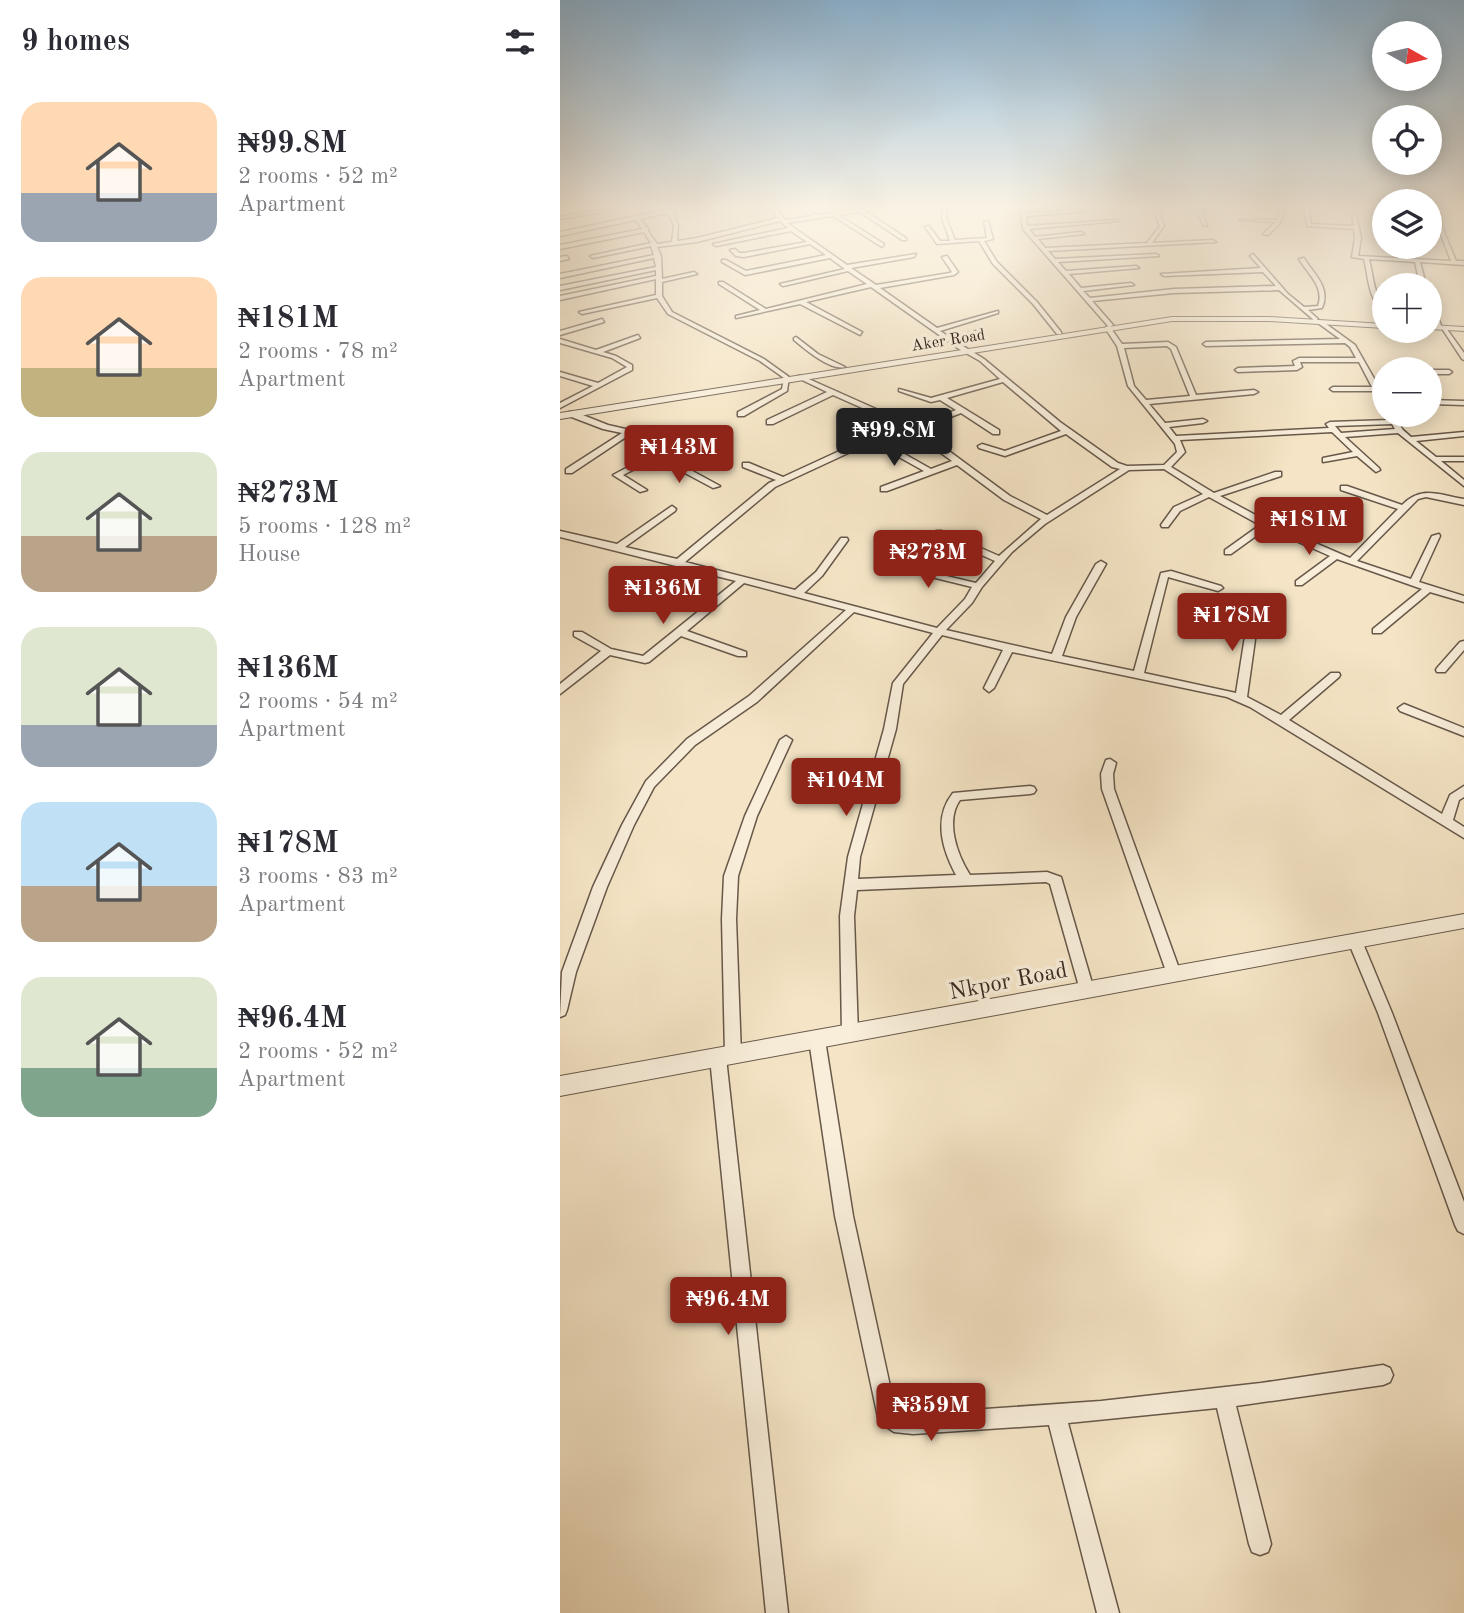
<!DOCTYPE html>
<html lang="en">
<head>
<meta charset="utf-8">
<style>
	body { margin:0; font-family:"Old Standard TT",serif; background:#f2f2f3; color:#2b2b33; height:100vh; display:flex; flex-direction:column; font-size:26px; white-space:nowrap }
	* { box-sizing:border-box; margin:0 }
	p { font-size:23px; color:#7c7c81 }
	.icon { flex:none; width:38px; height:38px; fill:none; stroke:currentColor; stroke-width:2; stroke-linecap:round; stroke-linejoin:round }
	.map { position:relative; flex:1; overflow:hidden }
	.side { display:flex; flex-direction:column; background:#fff; width:560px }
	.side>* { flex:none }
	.needle { width:46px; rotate:98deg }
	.buttons { position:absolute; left:812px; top:21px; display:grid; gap:14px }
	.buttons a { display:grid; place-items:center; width:70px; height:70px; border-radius:50%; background:#fff; box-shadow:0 4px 18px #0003; font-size:35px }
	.price { position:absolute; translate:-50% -60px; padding:0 16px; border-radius:7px; background:#8f2418; color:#fff; font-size:23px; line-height:46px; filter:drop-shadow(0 2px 4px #0008) }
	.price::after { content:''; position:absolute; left:50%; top:42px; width:21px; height:16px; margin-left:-10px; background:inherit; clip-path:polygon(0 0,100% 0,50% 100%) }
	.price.current { background:#222; color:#fff }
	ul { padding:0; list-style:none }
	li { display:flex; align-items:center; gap:21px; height:175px; padding:0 21px }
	li span { display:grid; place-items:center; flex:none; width:196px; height:140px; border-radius:21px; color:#555 }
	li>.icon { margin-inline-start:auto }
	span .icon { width:84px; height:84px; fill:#fffc; stroke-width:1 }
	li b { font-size:30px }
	h2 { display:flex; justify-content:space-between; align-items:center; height:84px; padding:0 21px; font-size:30px }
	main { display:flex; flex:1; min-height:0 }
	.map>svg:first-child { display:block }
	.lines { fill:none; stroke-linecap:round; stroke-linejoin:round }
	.minor-casing { stroke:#67584a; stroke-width:3 }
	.tertiary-casing { stroke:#67584a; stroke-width:2 }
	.minor { fill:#f8eeda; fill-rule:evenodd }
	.tertiary { fill:#f8eeda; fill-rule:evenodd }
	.labels { text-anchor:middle; stroke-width:7; stroke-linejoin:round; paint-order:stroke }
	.far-street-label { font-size:16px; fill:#382920; stroke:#f8eeda }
	.near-street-label { font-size:23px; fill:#382920; stroke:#f8eeda }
</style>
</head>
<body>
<main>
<section class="side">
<h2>9 homes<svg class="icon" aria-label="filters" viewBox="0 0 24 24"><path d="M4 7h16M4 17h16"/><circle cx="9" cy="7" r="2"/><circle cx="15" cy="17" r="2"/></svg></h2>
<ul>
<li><span style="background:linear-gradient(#ffd9b3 65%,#9aa5b1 0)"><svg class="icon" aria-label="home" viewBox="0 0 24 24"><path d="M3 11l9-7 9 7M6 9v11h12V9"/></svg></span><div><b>₦99.8M</b><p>2 rooms · 52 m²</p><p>Apartment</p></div></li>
<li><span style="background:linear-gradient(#ffd9b3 65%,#c2b280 0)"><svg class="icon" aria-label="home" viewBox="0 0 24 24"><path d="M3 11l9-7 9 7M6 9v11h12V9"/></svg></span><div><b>₦181M</b><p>2 rooms · 78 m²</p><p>Apartment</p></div></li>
<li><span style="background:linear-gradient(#dfe7d0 60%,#b9a48a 0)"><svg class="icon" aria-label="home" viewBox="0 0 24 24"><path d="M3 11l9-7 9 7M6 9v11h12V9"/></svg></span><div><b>₦273M</b><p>5 rooms · 128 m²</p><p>House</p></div></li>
<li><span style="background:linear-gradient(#dfe7d0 70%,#9aa5b1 0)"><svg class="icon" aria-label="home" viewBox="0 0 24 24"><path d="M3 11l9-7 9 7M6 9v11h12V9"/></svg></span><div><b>₦136M</b><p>2 rooms · 54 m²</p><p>Apartment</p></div></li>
<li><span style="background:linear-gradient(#bfe0f5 60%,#b9a48a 0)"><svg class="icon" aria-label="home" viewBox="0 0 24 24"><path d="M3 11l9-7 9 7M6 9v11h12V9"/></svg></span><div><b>₦178M</b><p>3 rooms · 83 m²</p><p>Apartment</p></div></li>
<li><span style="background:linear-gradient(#dfe7d0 65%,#7fa58c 0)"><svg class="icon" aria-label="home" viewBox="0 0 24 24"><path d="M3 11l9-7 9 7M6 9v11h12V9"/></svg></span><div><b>₦96.4M</b><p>2 rooms · 52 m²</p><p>Apartment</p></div></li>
</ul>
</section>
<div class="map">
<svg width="904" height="1613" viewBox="0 0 904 1613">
	<rect width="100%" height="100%" fill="#f5e5c6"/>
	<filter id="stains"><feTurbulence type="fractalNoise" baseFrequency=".00286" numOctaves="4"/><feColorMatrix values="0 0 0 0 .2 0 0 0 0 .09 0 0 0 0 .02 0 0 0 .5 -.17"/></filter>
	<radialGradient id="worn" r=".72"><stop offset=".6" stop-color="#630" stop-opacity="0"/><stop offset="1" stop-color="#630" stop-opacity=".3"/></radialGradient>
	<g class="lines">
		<g class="minor-casing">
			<g id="minor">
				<path d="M124 206H135L113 212 118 225 117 241 137 238 218 218 209 206H214L225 220 252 216 235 206H241L257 215 296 209 295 208 297 207 301 209 330 206 305 211 346 238V240H342L300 212 278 215 324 244 322 247 273 216 227 223 287 265 356 254 354 257 291 268 316 285 390 273 392 272 382 257 387 256 398 272 394 275 320 288 377 328 438 311V313L380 331 391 338 420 330V332L395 341 424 359 500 422 558 463 567 466 604 465 617 452 615 444 568 386 557 346 545 328 548 326 463 229 460 206H464L465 213 551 208 553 209 466 216 467 226 557 220 559 221 469 229 475 237 521 232 524 234 478 239 485 248 587 243 600 226 592 206H597L604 226 592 243 653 240 656 242 488 251 495 259 596 254 599 256 498 262 506 271 576 266 579 268 509 274 521 288 571 283 574 285 523 291 530 298 614 289 716 286 703 272 604 276 601 274 701 268 690 256 693 254 728 294 744 307 758 306C765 287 748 274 739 259L744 258C754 275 771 287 762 308L748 310 758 319 755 321 719 290 614 293 532 301 553 325 550 327 562 344 608 342 616 347 636 395 694 390 698 392 694 394 589 404 605 423 643 419 647 421 643 423 609 427 616 436 769 428 766 424 770 422 829 420 827 415H833L843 430 851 437 904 432V436L856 441 876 457H904V461H881L904 480V486L838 433 785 437 819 468 820 470 816 472 797 456 763 462V458L793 452 772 432 620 440 625 452 611 467 654 493 715 472H721V476L660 496 716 526 790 558 838 509 781 490V486H787L842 505C862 485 879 495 904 499V505L866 497 858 499 797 561 851 579 872 536 879 534 880 536 859 582 904 596V602L870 592 821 633H813V629L862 589 777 559 742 585H736V581L770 556 707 528 671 554H665V550L700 525 649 497 620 511 608 527H602L601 525 614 507 643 494 604 469 569 470 485 524 452 552 422 587 412 603 386 630 492 654 506 617 536 564 541 561 546 564 516 617 502 656 574 671 601 573 611 571 661 586 663 588 658 591 608 577 584 673 676 693 689 611 691 609H697L699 611 687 697 721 715 771 673H779L780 675 779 677 729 720 882 814 890 795 904 786V797L899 800 893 820 904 827V838L690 707 667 697 452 652 434 688 429 692 424 688 443 650 382 635 343 684 336 729 300 857 298 879 396 875C382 849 373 818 393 793L470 786 474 787 476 790 474 793 470 794 400 800C385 821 397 855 410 875L487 872 501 877 534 990 532 995 527 997 522 995 520 990 490 884 486 882 297 890 294 916 298 1034 295 1039 290 1041 285 1039 282 1034 280 916 288 857 324 729 333 683 373 633 294 612 197 702 135 745 94 787 74 825 47 887 16 972 7 1010 5 1015 0 1017 2 972 33 887 62 825 86 781 127 739 189 696 286 610 184 583 127 631 186 652V656H178L121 636 89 662 85 663 50 655 0 694V684L41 651 14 636V632H22L51 649 83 656 176 581 0 537V531L57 544 112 506 116 509 115 511 65 547 117 559 209 483 216 480 183 467V463H189L223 477 338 424 273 395 213 424H207V420L267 392 238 378V376H242L354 426 396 410 380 400 371 402 339 391V389L371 398 440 379 420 361 399 349 311 287 246 302 302 332 300 335 240 304 176 318V316L200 310 159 284V282H163L206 309 307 284 288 271 223 286 220 284 285 269 270 258 185 275 162 262V260H166L186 271 266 255 250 244 184 257 176 256 170 250 175 249 179 253H184L247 242 231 231 156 246 153 244 228 228 220 221 137 242 97 247 101 256 102 279 134 272 137 274 102 282V296L112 312 204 359 229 377 227 391 184 416H178V412L222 389 224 378 200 361 108 314 97 298 22 314 19 312 96 295V279L0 300V296L96 276V270L0 290V286L96 267 94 258 0 278V274L94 255 91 246 33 258 30 256 91 243 84 232 0 249V245L82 229 76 220 0 236V232ZM108 213 114 225 112 242 97 244 88 231 89 230 80 219ZM607 346 611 349 630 396 586 400 574 386 564 348ZM443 382 501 431 445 451 422 444 418 446 419 448 445 456 506 434 552 467 560 469 487 515 450 496 359 429 401 413 433 434H439V430L387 398ZM832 424 835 429 781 433 775 426ZM344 427 351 431 392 461 371 469 318 439ZM312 442 364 471 321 487V491H327L397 465 444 500 481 519 439 556 382 531H376V535L435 561 416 583 323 561V565L412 587 405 599 377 628 244 593 262 576 288 540 287 538H281L256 572 235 590 125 562 215 487Z"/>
				<polygon points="383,206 387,206 386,218 395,240 427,238 424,222 428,221 433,239 424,241 437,262 477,302 501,332 501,334 497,334 473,304 433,264 419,241 377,244 365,227 369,226 380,241 390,241 382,218"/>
				<polygon points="635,206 640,206 647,226 643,225"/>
				<polygon points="721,206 726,206 720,223 708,235 703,234 716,222 680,220 717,220"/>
				<path d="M744 206H748L751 224 794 226 792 215 796 214 801 238 798 256 891 261 878 227 877 214 881 213 882 227 896 261H904V265L860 262 866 285H860L855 262 809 259C813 275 814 295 824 307V312L822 311C808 296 809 280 804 259L792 257 795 238 794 229 747 226Z"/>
				<polygon points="870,206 904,207 904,209 870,208"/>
				<polygon points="47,209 49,211 0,219 0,217"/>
				<polygon points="7,256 9,259 0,261 0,257"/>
				<polygon points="870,303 873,305 882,328 877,327 870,311"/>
				<polygon points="42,319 44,322 0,335 0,331"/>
				<polygon points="758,321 762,321 795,345 824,396 824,404 821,404 814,391 773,391 770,389 773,387 812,387 799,362 740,362 742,367 737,370 678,372 675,370 678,368 735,366 733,361 739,358 796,358 790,347 785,343 646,346 643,344 646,342 780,339 758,323"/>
				<polygon points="886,328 904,353 904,360 902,359 883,330"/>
				<polygon points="78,335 80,338 43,352 56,356 72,365 72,370 0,408 0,403 33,386 0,376 0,372 38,383 67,367 52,358 0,343 0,339 36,350"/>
				<path d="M236 337 258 354 285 367C271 371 246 350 234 340V338Z"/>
				<polygon points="870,370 889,370 892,372 889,374 870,374"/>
				<polygon points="870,400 904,401 904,405 870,404"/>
				<polygon points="9,412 15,412 48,425 118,441 117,448 103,455 160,486 153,488 97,458 63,475 87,490 80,492 53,475 111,444 69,435 12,473 6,473 6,469 62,433 43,429 9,416"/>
				<polygon points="904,641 904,650 885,672 877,672 876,670 877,668 900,642"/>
				<polygon points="844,704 904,728 904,736 840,711 838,708"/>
				<polygon points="226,736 232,740 197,816 178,876 176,919 181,1055 178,1060 173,1062 168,1060 165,1055 162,919 164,876 185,816 220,740"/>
				<polygon points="550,759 556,763 553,774 554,789 621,974 619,978 614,980 609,978 607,974 542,789 541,774 546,760"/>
				<polygon points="795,935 800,937 802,941 832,1013 904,1202 904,1234 898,1231 895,1225 818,1013 788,941 790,937"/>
				<polygon points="257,1033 262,1035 265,1040 293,1216 335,1409 338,1412 353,1414 541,1401 701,1383 823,1365 830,1368 833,1375 830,1382 823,1385 676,1406 711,1544 708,1552 700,1555 692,1552 689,1544 657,1408 508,1423 559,1613 537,1613 489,1425 353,1434 334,1432 319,1422 275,1216 249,1040 252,1035"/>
				<polygon points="158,1051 163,1053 166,1058 228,1613 206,1613 150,1058 153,1053"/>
			</g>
		</g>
		<g class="tertiary-casing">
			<g id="tertiary">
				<polygon points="612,317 708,317 824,324 824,328 708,321 612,321 0,419 0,413"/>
				<polygon points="870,325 904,327 904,331 870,329"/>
				<polygon points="904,914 904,928 0,1096 0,1076"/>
			</g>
		</g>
		<use href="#minor" class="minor"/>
		<use href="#tertiary" class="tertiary"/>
	</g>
	<linearGradient id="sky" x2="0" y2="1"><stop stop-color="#8cb7d8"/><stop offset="0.48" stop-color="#faf3e5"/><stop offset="1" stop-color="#faf3e5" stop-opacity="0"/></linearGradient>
	<rect width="904" height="432" fill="url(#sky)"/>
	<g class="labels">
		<g class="far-street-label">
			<text transform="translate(388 339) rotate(-9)" y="6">Aker Road</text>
		</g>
		<g class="near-street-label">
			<text transform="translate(448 980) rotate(-11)" y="8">Nkpor Road</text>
		</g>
	</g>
	<rect width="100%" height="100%" filter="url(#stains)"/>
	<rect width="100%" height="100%" fill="url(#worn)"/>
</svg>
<div class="buttons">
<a><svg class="needle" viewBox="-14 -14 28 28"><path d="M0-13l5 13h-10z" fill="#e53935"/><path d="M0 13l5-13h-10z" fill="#7c7c81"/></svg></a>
<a><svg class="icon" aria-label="locate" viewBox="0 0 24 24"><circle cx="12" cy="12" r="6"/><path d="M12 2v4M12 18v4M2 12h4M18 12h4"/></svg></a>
<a><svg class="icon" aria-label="layers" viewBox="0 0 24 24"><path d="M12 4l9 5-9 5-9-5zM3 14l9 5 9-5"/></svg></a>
<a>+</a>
<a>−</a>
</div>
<b class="price current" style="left:334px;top:468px">₦99.8M</b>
<b class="price" style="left:119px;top:485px">₦143M</b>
<b class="price" style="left:749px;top:557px">₦181M</b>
<b class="price" style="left:368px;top:590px">₦273M</b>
<b class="price" style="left:103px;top:626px">₦136M</b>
<b class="price" style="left:672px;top:653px">₦178M</b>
<b class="price" style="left:286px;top:818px">₦104M</b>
<b class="price" style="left:168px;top:1337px">₦96.4M</b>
<b class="price" style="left:371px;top:1443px">₦359M</b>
</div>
</main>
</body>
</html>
